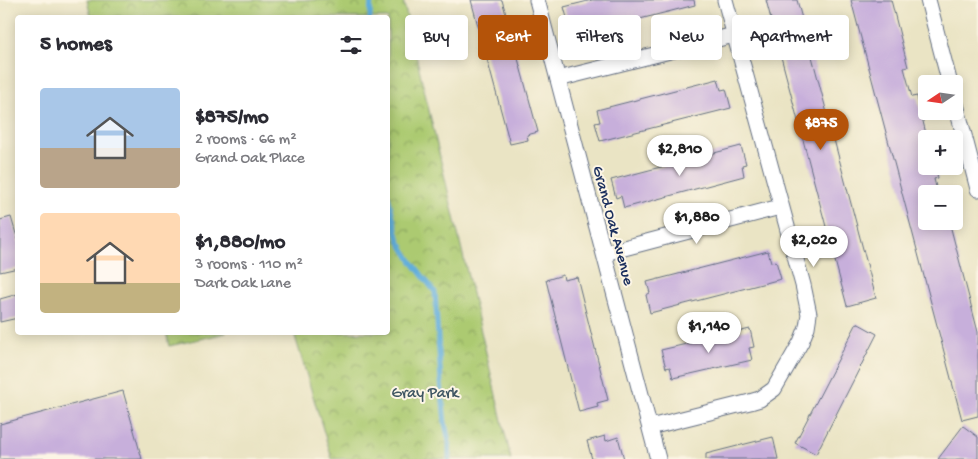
<!DOCTYPE html>
<html lang="en">
<head>
<meta charset="utf-8">
<style>
	body { margin:0; font-family:"Gochi Hand",sans-serif; background:#f2f2f3; color:#2b2b33; height:100vh; display:flex; flex-direction:column; font-size:19px; white-space:nowrap }
	* { box-sizing:border-box; margin:0 }
	p { font-size:16px; color:#7c7c81 }
	.icon { flex:none; width:28px; height:28px; fill:none; stroke:currentColor; stroke-width:2; stroke-linecap:round; stroke-linejoin:round }
	.map { position:relative; flex:1; overflow:hidden }
	.sheet { position:absolute; left:15px; top:15px; width:375px; height:320px; display:flex; flex-direction:column; background:#fff; border-radius:5px; box-shadow:0 2px 12px #0003 }
	.sheet>* { flex:none }
	.banner { position:absolute; left:405px; top:15px; width:475px; height:45px; display:flex; gap:10px }
	.needle { width:32px; rotate:257deg }
	.fabs { position:absolute; left:918px; top:75px; display:grid; gap:10px }
	.fabs a { display:grid; place-items:center; width:45px; height:45px; border-radius:5px; background:#fff; box-shadow:0 2px 12px #0003; font-size:25px }
	.price { position:absolute; translate:-50% -42px; padding:0 11px; border-radius:18px; background:#fff; color:#222; font-size:16px; line-height:32px; filter:drop-shadow(0 1px 2px #0008) }
	.price::after { content:''; position:absolute; left:50%; top:30px; width:15px; height:11px; margin-left:-8px; background:inherit; clip-path:polygon(0 0,100% 0,50% 100%) }
	.price.on { background:#b45309; color:#fff }
	ul { padding:0; list-style:none }
	li { display:flex; align-items:center; gap:15px; height:125px; padding:0 25px }
	li span { display:grid; place-items:center; flex:none; width:140px; height:100px; border-radius:5px; color:#555 }
	li>.icon { margin-inline-start:auto }
	span .icon { width:60px; height:60px; fill:#fffc; stroke-width:1 }
	li b { font-size:21px }
	h2 { display:flex; justify-content:space-between; align-items:center; height:60px; padding:0 25px; font-size:21px }
	.tag { padding:0 18px; border-radius:5px; background:#fff; box-shadow:0 2px 12px #0003; font-size:18px; line-height:45px }
	.tag.on { background:#b45309; color:#fff }
	.map>svg:first-child { display:block }
	.park { fill:url(#park-crowns); stroke:#647c68 }
	.lines { fill:none; stroke-linecap:round; stroke-linejoin:round }
	.stream { stroke:#62aedb; stroke-width:5 }
	.building { fill:#c7afdb }
	.minor-casing { stroke:#636e82; stroke-width:17 }
	.minor { stroke:#fff; stroke-width:15 }
	.labels { text-anchor:middle; stroke-width:4; stroke-linejoin:round; paint-order:stroke }
	.street-label { font-size:16px; fill:#1b2f5e; stroke:#fcf5e5 }
	.park-label { font-size:16px; fill:#3f5663; stroke:#fcf5e5 }
</style>
</head>
<body>
<div class="map">
<svg width="978" height="459" viewBox="0 0 978 459">
	<defs>
		<pattern id="park-crowns" width="20" height="18" patternUnits="userSpaceOnUse" patternTransform="scale(1.25)"><rect width="20" height="18" fill="#acca71"/><path d="M2 6a3 3 0 1 1 6 0M12 15a3 3 0 1 1 6 0" fill="none" stroke="#8ba460"/></pattern>
	</defs>
	<rect width="100%" height="100%" fill="#fcf5e5"/>
	<filter id="ink" filterUnits="userSpaceOnUse"><feTurbulence type="fractalNoise" baseFrequency=".02" numOctaves="2"/><feDisplacementMap in="SourceGraphic" scale="10" xChannelSelector="R" yChannelSelector="G"/><feConvolveMatrix kernelMatrix="1 2 1 2 8 2 1 2 1" color-interpolation-filters="sRGB"/></filter>
	<filter id="wash" filterUnits="userSpaceOnUse"><feTurbulence type="fractalNoise" baseFrequency=".0096" numOctaves="4" result="noise"/><feDisplacementMap in="SourceGraphic" scale="20" xChannelSelector="R" yChannelSelector="G"/><feGaussianBlur stdDeviation="1.12" result="paint"/><feColorMatrix in="noise" values="0 0 0 0 0 0 0 0 0 0 0 0 0 0 0 0 0 1.4 0 .05"/><feComposite in="paint" operator="in"/></filter>
	<g filter="url(#wash)">
		<rect width="100%" height="100%" fill="#eae4c4"/>
		<g class="park">
			<polygon points="87,0 403,0 511,459 332,459 294,333 388,332 388,18 91,17"/>
			<polygon points="166,332 226,332 226,333 169,346"/>
		</g>
		<g class="lines">
			<g class="stream">
				<polyline points="370,18 371,0"/>
				<polyline points="388,196 399,241 412,262 435,292 441,382 445,423 449,442 449,459"/>
			</g>
		</g>
		<g id="blocks">
			<g class="building">
				<polygon points="471,0 502,0 538,132 527,135 528,140 510,144"/>
				<polygon points="592,0 694,0 695,5 577,35 574,24 569,25 564,7"/>
				<polygon points="766,0 797,0 876,298 847,306"/>
				<polygon points="851,0 891,0 908,67 904,68 912,97 917,96 926,134 926,166 935,166 938,178 934,179 937,191 926,194 926,221 949,221 978,332 978,416 962,420"/>
				<polygon points="718,79 721,90 726,89 731,108 600,141 595,123 600,122 597,110"/>
				<polygon points="741,146 746,164 742,165 744,176 624,208 621,196 616,198 611,180"/>
				<polygon points="11,217 18,241 18,268 0,272 0,220"/>
				<polygon points="768,251 771,262 776,261 781,279 650,313 646,295 650,293 647,282"/>
				<polygon points="563,275 564,280 577,277 608,400 597,403 598,407 579,412 546,280"/>
				<polygon points="18,294 18,318 0,322 0,299"/>
				<polygon points="857,323 877,334 816,454 795,443"/>
				<polygon points="750,329 754,347 749,348 752,360 673,378 670,367 666,368 661,350"/>
				<polygon points="123,391 142,459 0,459 0,424"/>
				<polygon points="963,426 978,437 978,459 938,459"/>
				<polygon points="605,436 606,441 618,437 624,459 592,459 587,441"/>
				<polygon points="773,437 778,459 706,459 706,454"/>
			</g>
		</g>
	</g>
	<g filter="url(#ink)">
		<use href="#blocks" fill-opacity="0" stroke="#636e82" stroke-width="1"/>
		<g class="lines">
			<g class="minor-casing">
				<g id="minor">
					<polyline points="537,0 658,459"/>
					<polyline points="928,0 950,84"/>
					<polyline points="558,79 734,35"/>
					<polyline points="954,97 978,189"/>
					<polyline points="605,253 780,207"/>
					<polyline points="650,427 750,402 760,399 774,389 801,342 807,327 809,314 803,285 725,0"/>
				</g>
			</g>
			<use href="#minor" class="minor"/>
		</g>
	</g>
	<g class="labels">
		<g class="street-label">
			<text transform="translate(615 225) rotate(75)" y="6">Grand Oak Avenue</text>
		</g>
		<g class="park-label">
			<text x="425" y="397">Gray Park</text>
		</g>
	</g>
</svg>
<div class="fabs">
<a><svg class="needle" viewBox="-14 -14 28 28"><path d="M0-13l5 13h-10z" fill="#e53935"/><path d="M0 13l5-13h-10z" fill="#7c7c81"/></svg></a>
<a>+</a>
<a>−</a>
</div>
<b class="price on" style="left:821px;top:151px">$875</b>
<b class="price" style="left:680px;top:177px">$2,810</b>
<b class="price" style="left:697px;top:245px">$1,880</b>
<b class="price" style="left:814px;top:268px">$2,020</b>
<b class="price" style="left:709px;top:354px">$1,140</b>
<div class="banner">
<a class="tag">Buy</a>
<a class="tag on">Rent</a>
<a class="tag">Filters</a>
<a class="tag">New</a>
<a class="tag">Apartment</a>
</div>
<section class="sheet">
<h2>5 homes<svg class="icon" aria-label="filters" viewBox="0 0 24 24"><path d="M4 7h16M4 17h16"/><circle cx="9" cy="7" r="2"/><circle cx="15" cy="17" r="2"/></svg></h2>
<ul>
<li><span style="background:linear-gradient(#a9c7e8 60%,#b9a48a 0)"><svg class="icon" aria-label="home" viewBox="0 0 24 24"><path d="M3 11l9-7 9 7M6 9v11h12V9"/></svg></span><div><b>$875/mo</b><p>2 rooms · 66 m²</p><p>Grand Oak Place</p></div></li>
<li><span style="background:linear-gradient(#ffd9b3 70%,#c2b280 0)"><svg class="icon" aria-label="home" viewBox="0 0 24 24"><path d="M3 11l9-7 9 7M6 9v11h12V9"/></svg></span><div><b>$1,880/mo</b><p>3 rooms · 110 m²</p><p>Dark Oak Lane</p></div></li>
</ul>
</section>
</div>
</body>
</html>
